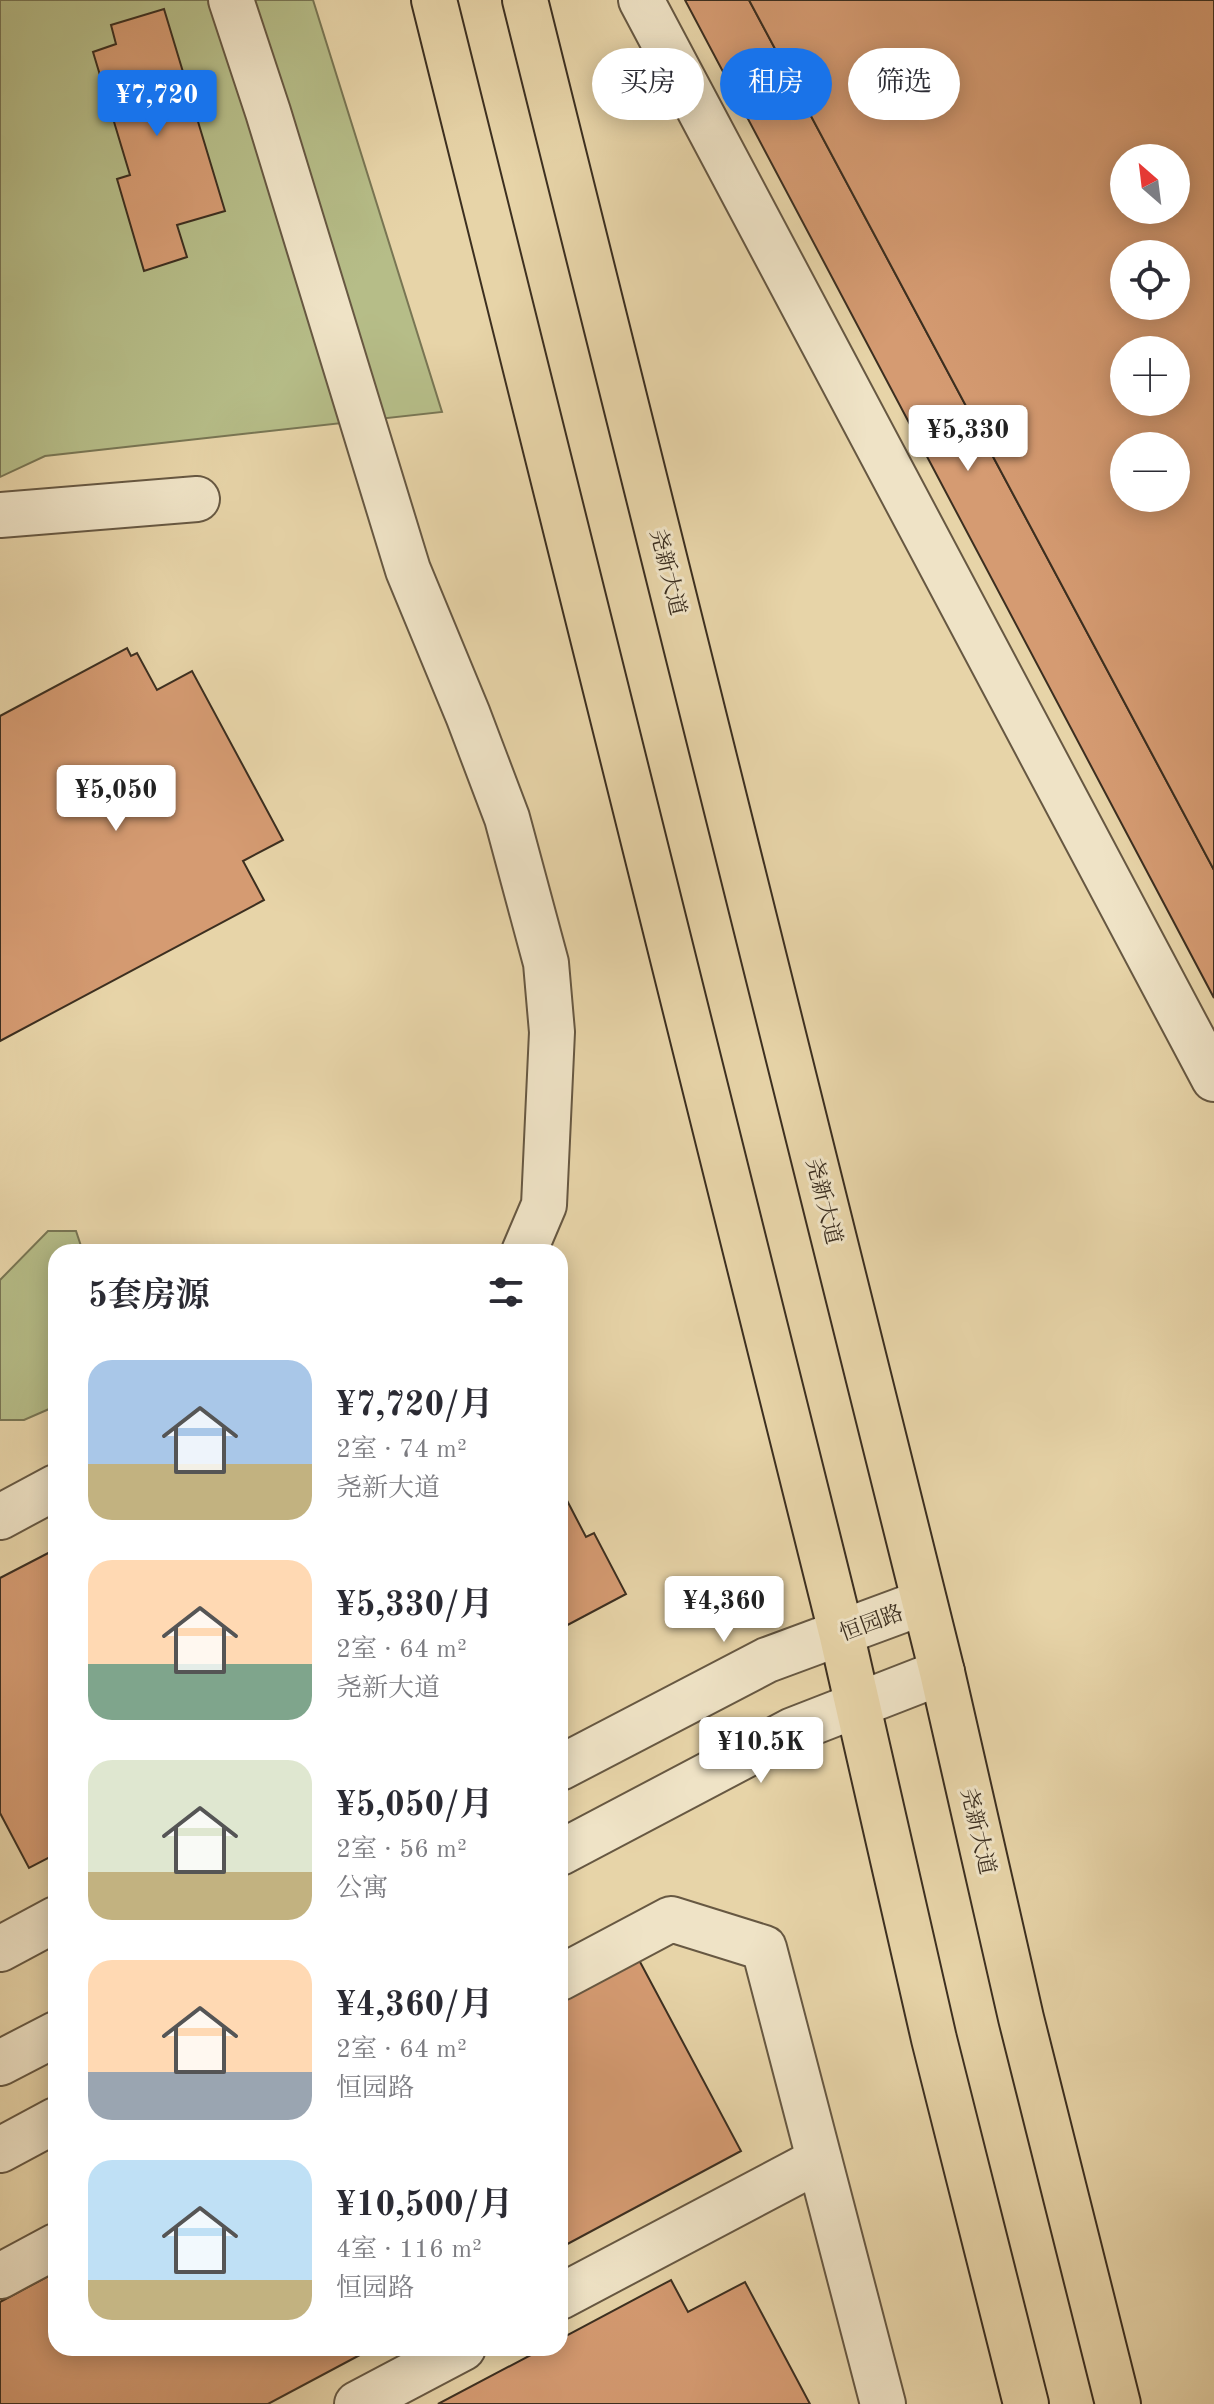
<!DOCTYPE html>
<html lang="zh">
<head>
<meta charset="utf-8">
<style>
	body { margin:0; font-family:"Old Standard TT","Noto Serif SC",serif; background:#f2f2f3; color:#2b2b33; height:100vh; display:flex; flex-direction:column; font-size:30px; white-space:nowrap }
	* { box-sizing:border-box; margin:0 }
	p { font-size:26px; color:#7c7c81 }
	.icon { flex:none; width:44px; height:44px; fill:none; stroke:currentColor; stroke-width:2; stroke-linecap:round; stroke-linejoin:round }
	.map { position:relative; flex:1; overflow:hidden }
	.sheet { position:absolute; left:48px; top:1244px; width:520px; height:1112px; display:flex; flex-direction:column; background:#fff; border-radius:24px; box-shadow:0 4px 20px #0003 }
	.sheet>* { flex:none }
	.hud { position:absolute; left:592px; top:48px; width:502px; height:72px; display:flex; gap:16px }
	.needle { width:52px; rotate:332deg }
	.fabs { position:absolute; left:1110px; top:144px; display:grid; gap:16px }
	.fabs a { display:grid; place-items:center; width:80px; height:80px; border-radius:50%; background:#fff; box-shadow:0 4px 20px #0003; font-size:40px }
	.price { position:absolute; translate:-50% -68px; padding:0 18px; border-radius:8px; background:#fff; color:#222; font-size:26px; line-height:52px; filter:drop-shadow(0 2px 4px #0008) }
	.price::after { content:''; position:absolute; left:50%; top:48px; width:24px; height:18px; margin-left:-12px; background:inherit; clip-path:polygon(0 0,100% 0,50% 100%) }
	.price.active { background:#1a73e8; color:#fff }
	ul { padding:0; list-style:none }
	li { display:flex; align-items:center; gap:24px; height:200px; padding:0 40px }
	li span { display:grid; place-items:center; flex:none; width:224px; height:160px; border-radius:24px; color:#555 }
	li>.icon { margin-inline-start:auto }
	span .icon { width:96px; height:96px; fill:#fffc; stroke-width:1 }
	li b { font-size:34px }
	h2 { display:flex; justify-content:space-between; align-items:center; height:96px; padding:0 40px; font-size:34px }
	.tag { padding:0 28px; border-radius:36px; background:#fff; box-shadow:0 4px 20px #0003; font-size:28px; line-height:72px }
	.tag.active { background:#1a73e8; color:#fff }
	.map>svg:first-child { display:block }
	.green { fill:#b6bd88; stroke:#797654; stroke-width:2 }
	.building { fill:#d59b72; stroke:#3c2f20; stroke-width:2; fill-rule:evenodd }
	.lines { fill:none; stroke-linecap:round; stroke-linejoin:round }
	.minor-casing { stroke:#675842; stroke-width:48 }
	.major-casing { stroke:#3c2f20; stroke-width:48 }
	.minor { stroke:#efe3c6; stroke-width:44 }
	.major { stroke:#e7d4a8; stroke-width:44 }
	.labels { text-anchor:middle; stroke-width:6; stroke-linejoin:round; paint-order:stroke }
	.street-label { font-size:22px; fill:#3c2f20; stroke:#efe3c6 }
</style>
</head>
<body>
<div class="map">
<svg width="1214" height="2404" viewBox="0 0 1214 2404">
	<rect width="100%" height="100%" fill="#e7d4a8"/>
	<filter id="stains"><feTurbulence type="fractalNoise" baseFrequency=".0025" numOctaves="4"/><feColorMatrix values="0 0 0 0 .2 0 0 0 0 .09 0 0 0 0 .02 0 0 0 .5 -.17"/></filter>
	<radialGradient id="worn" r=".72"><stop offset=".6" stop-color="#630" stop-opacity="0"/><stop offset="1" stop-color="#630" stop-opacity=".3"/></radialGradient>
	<g class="green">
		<polygon points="0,0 313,0 442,412 45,456 0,477"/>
		<polygon points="48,1231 76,1231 83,1252 56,1252 56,1406 24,1420 0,1420 0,1280"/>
	</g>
	<g class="building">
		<polygon points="685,0 749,0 1214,870 1214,998"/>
		<path d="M749 0H1214V870ZM1124 158H1176V210H1124ZM1124 254H1176V306H1124ZM1124 350H1176V402H1124ZM1124 446H1176V498H1124Z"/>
		<polygon points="164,9 225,211 177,225 187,257 144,271 117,179 130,175 93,52 116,44 111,25"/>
		<polygon points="127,648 131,656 137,653 157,690 192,671 283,840 243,861 264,900 0,1041 0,716"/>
		<polygon points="560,1487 586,1537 594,1533 626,1594 560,1629"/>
		<polygon points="56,1549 56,1854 29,1868 0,1813 0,1578"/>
		<polygon points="639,1960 741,2151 560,2248 560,2002"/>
		<polygon points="56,2272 56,2348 373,2348 268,2404 0,2404 0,2302"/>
		<polygon points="671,2280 688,2312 745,2282 810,2404 438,2404 544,2348 560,2348 560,2339"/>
	</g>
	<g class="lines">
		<g class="minor-casing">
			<g id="minor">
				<polyline points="231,0 268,112 408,570 468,715 507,818 546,963 552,1032 544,1205 524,1252"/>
				<polyline points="641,0 1214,1079"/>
				<polyline points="0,515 197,499"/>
				<polyline points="0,1517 56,1487"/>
				<polyline points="560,1768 767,1660 924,1602"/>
				<polyline points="560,1853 793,1730 942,1672"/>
				<polyline points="0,1949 56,1919"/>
				<polyline points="560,1978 671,1919 764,1948 883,2404"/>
				<polyline points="0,2063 56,2034"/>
				<polyline points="0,2150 56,2120"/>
				<polyline points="0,2276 56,2246"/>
				<polyline points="560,2297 819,2160"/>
				<polyline points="357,2404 463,2348"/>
			</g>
		</g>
		<g class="major-casing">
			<g id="major">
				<polyline points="434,0 841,1632 934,2039 1026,2404"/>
				<polyline points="525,0 942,1672 1021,2018 1118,2404"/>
			</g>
		</g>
		<use href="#minor" class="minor"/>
		<use href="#major" class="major"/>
	</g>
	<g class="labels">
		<g class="street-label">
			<text transform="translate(669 572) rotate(76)" y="8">尧新大道</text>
			<text transform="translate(825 1201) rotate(76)" y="8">尧新大道</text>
			<text transform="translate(871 1622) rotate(-20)" y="8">恒园路</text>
			<text transform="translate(979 1831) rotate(77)" y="8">尧新大道</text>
		</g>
	</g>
	<rect width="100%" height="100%" filter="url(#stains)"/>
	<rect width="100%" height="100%" fill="url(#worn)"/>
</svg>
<div class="fabs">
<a><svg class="needle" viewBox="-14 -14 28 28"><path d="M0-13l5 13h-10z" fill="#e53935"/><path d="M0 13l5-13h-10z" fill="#7c7c81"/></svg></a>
<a><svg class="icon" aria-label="locate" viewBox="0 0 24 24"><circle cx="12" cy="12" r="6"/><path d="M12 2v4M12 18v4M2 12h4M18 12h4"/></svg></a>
<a>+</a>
<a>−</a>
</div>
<b class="price active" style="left:157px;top:138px">¥7,720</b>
<b class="price" style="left:968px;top:473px">¥5,330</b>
<b class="price" style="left:116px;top:833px">¥5,050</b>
<b class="price" style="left:724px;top:1644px">¥4,360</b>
<b class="price" style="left:761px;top:1785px">¥10.5K</b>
<div class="hud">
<a class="tag">买房</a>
<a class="tag active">租房</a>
<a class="tag">筛选</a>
</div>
<section class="sheet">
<h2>5套房源<svg class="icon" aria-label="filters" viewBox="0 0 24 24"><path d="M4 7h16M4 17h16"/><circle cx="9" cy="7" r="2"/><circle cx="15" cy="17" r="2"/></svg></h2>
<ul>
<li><span style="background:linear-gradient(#a9c7e8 65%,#c2b280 0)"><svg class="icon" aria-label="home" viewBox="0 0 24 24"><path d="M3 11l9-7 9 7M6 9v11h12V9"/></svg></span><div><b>¥7,720/月</b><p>2室 · 74 m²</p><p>尧新大道</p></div></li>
<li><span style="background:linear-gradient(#ffd9b3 65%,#7fa58c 0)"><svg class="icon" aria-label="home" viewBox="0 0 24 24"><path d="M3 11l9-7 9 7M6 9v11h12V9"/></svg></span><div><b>¥5,330/月</b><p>2室 · 64 m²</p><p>尧新大道</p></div></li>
<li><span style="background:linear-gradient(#dfe7d0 70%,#c2b280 0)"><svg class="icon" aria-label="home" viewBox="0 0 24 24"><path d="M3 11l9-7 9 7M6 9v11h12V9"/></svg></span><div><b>¥5,050/月</b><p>2室 · 56 m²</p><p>公寓</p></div></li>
<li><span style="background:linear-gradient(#ffd9b3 70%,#9aa5b1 0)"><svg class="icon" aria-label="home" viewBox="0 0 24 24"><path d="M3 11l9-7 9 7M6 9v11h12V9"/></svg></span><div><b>¥4,360/月</b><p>2室 · 64 m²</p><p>恒园路</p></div></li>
<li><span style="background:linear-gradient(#bfe0f5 75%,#c2b280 0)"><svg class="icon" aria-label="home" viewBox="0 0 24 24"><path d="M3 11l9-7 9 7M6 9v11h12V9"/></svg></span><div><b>¥10,500/月</b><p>4室 · 116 m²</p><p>恒园路</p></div></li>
</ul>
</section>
</div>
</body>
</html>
